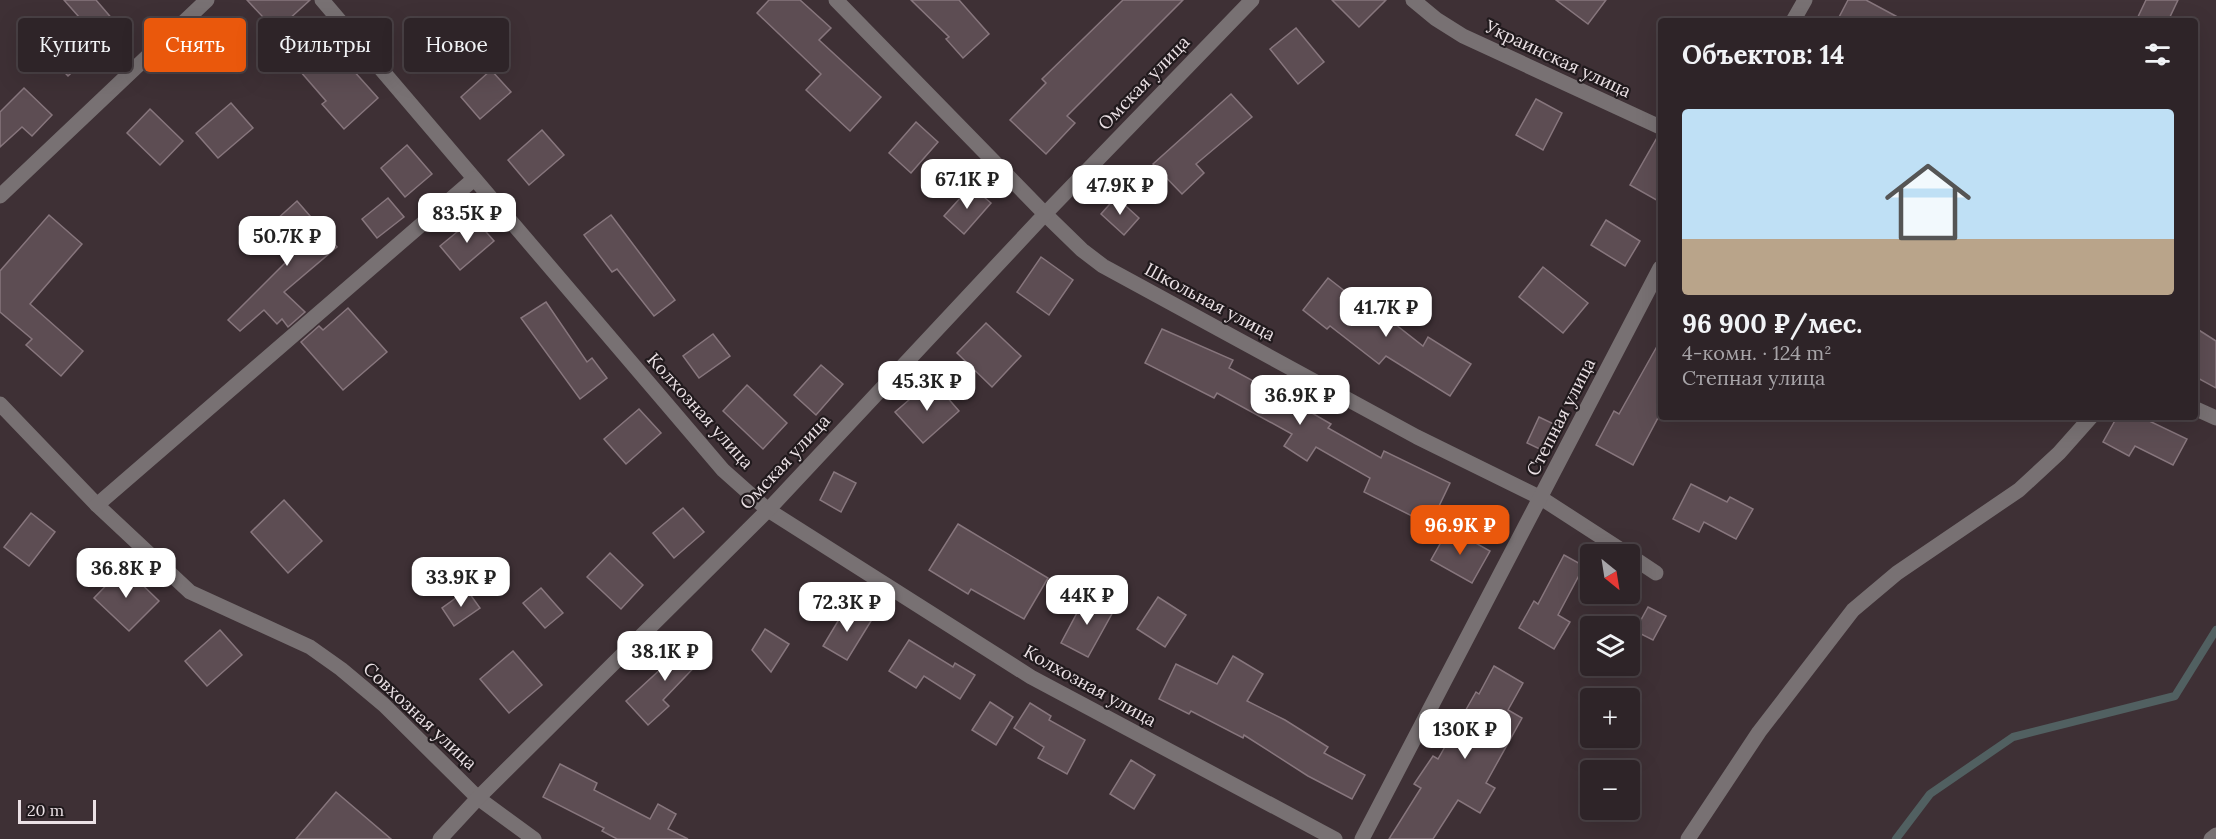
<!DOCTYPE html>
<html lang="ru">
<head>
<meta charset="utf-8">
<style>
	body { margin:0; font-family:Lora,serif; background:#3a3034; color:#f1f3f6; height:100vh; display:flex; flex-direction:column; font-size:22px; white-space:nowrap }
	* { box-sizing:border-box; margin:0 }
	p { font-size:20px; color:#a7a4a8 }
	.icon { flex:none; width:33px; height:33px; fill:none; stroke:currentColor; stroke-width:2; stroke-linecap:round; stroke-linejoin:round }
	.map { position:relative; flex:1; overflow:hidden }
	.sheet { position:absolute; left:1658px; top:18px; width:540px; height:402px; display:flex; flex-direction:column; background:#2e2428; border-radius:6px; box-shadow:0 6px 24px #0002,0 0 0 2px #494145 }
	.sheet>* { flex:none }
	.hud { position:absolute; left:18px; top:18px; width:570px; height:54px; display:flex; gap:12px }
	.needle { width:39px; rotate:150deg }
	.buttons { position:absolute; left:1580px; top:544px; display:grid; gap:12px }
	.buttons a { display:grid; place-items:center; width:60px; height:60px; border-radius:6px; background:#2e2428; box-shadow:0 6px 24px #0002,0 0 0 2px #494145; font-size:30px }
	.scale { position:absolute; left:18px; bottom:15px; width:78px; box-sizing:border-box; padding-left:6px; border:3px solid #ebe1e5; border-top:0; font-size:16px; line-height:21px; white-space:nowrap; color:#ebe1e5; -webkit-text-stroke:4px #211a1d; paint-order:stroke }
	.price { position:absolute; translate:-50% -51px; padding:0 14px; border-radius:12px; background:#fff; color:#222; font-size:20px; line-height:39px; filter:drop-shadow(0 2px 3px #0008) }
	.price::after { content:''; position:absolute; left:50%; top:36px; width:18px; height:14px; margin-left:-9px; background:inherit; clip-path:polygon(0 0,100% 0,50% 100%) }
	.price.current { background:#ea580c; color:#fff }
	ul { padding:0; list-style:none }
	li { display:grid; align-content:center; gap:12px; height:318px; padding:0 24px }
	li span { display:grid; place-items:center; height:186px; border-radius:6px; color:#555 }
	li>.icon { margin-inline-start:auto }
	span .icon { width:108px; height:108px; fill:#fffc; stroke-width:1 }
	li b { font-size:26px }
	h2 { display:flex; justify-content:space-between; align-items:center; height:72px; padding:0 24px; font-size:26px }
	.tag { padding:0 21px; border-radius:6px; background:#2e2428; box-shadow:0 6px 24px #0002,0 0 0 2px #494145; font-size:21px; line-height:54px }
	.tag.current { background:#ea580c; color:#fff }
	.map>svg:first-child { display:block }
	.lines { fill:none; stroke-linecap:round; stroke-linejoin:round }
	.stream { stroke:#516061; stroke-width:8 }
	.building { fill:#5d4d53; stroke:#87767d; stroke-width:1.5 }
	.minor { stroke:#787173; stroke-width:15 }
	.labels { text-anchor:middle; stroke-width:4.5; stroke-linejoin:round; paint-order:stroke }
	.street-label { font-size:18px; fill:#ebe1e5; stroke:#211a1d }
</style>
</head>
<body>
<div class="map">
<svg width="2216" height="839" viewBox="0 0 2216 839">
	<rect width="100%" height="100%" fill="#3e3035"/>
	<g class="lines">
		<polyline class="stream" points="1896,839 1930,794 2013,737 2175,696 2216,630"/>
	</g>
	<g class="building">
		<polygon points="64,0 96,0 120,28 68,76 44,51 79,17"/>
		<polygon points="247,0 310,0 276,31"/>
		<polygon points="769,0 800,0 831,28 819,40 881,97 850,131 806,90 821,74 757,13"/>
		<polygon points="911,0 959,0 989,34 963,58 946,39 949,37"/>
		<polygon points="1123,0 1183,0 1067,116 1075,123 1046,154 1010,120 1046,83 1042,79"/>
		<polygon points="1332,0 1386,0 1359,27"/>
		<polygon points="1556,0 1606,0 1588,24"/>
		<polygon points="1848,0 1866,0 1905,21 1837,21"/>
		<polygon points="2146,0 2178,0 2168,21 2136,21"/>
		<polygon points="1296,28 1324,62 1298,84 1270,49"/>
		<polygon points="334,40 356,65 352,69 378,98 344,129 322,104 326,101 300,71"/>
		<polygon points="491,70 511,92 480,119 461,97"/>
		<polygon points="24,88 52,115 32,136 22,127 0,147 0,112"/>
		<polygon points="1231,94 1252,117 1196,164 1204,173 1182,194 1153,164"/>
		<polygon points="1536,99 1562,113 1543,150 1516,135"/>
		<polygon points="231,103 253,128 218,158 196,133"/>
		<polygon points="150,109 183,141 160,165 127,133"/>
		<polygon points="916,122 938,142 911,173 889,153"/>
		<polygon points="542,130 564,155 529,185 508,160"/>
		<polygon points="1658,136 1660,137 1660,202 1630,185"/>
		<polygon points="407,145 432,174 405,197 381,168"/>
		<polygon points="971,186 991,203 964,234 944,216"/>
		<polygon points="1116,197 1139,218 1124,235 1101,214"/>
		<polygon points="388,198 404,217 377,238 362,219"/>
		<polygon points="297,201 337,247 284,292 305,312 288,327 282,319 277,324 264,310 240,331 228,320 290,258 265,230"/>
		<polygon points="49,215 82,244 30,304 83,351 61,376 26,345 32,339 0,312 0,271"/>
		<polygon points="611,215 675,300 654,316 617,269 612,272 584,235"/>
		<polygon points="474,218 494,241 460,270 440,246"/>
		<polygon points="1606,220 1640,241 1625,266 1591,245"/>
		<polygon points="1041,257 1073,280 1049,315 1017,292"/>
		<polygon points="1543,267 1588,303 1563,333 1519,297"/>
		<polygon points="1328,278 1378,317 1381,313 1423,346 1428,337 1471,364 1450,396 1386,356 1379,364 1330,326 1327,329 1303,310"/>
		<polygon points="546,302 587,362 592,358 607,378 580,399 521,318"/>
		<polygon points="348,308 387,352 343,390 301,342 319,326 323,330"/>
		<polygon points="986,323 1021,356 992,387 957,353"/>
		<polygon points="2194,327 2216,341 2216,388 2194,376"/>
		<polygon points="1162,329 1233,360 1229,368 1305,409 1331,424 1328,428 1381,458 1384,451 1450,483 1430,525 1364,492 1370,478 1316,447 1307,461 1284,446 1292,434 1217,393 1214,398 1145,363"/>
		<polygon points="713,334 730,356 699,378 683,356"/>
		<polygon points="1660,341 1660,414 1633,465 1596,445 1614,411 1619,414"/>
		<polygon points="821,365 843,384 816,415 794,395"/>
		<polygon points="932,380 959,411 923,443 895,412"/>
		<polygon points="747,385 787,423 763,449 723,411"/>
		<polygon points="639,409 661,433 626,464 604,439"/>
		<polygon points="1539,417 1558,426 1546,452 1527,443"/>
		<polygon points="2117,417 2141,417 2187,439 2173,465 2135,446 2129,456 2103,442"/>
		<polygon points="834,472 856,483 841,512 820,500"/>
		<polygon points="1691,484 1727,502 1730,497 1753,509 1736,539 1704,522 1699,532 1673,519"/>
		<polygon points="284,500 322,541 288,573 251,532"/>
		<polygon points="683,508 704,532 674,558 653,533"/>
		<polygon points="31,513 55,532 29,566 4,547"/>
		<polygon points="958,524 1048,578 1024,619 971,589 968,594 929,570"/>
		<polygon points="1449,528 1490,551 1472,583 1431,560"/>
		<polygon points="610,553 643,585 621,609 587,577"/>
		<polygon points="1564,555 1584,566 1558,615 1570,622 1554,649 1519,628 1534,601 1538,604"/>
		<polygon points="124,567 159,601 129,631 94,598"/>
		<polygon points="541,588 563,613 545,628 523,603"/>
		<polygon points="467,590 480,608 454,626 442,608"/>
		<polygon points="1086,596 1114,610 1088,657 1061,643"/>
		<polygon points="1158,597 1186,615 1165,647 1137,629"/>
		<polygon points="847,606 871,621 847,660 823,646"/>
		<polygon points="1648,607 1666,616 1653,640 1635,631"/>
		<polygon points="765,629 789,644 771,672 752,650"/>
		<polygon points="220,630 242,655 207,686 185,661"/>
		<polygon points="683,638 704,657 663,700 669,706 648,725 626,701 665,665 661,662"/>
		<polygon points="909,640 953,667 955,663 975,675 960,699 924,676 916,688 889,671"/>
		<polygon points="513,651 542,685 509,713 480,679"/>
		<polygon points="1233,656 1263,674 1247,701 1285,720 1328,747 1324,753 1365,775 1352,799 1308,776 1244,735 1243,738 1191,711 1189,714 1159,699 1176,664 1217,684"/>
		<polygon points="1494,666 1523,683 1508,710 1522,718 1486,783 1495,788 1480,813 1458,800 1433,839 1389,839 1421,788 1414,784 1433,756 1438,759 1476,692 1479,694"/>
		<polygon points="990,702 1013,717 996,745 972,730"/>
		<polygon points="1030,703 1051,716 1049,720 1085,740 1067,774 1038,758 1044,747 1014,728"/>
		<polygon points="1131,760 1155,775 1134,809 1110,794"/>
		<polygon points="560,764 597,783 594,790 650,819 658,804 676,814 668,829 688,839 617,839 602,831 604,828 543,797"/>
		<polygon points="336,792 391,839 296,839"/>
	</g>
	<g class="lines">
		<g class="minor">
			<polyline points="322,0 723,470 768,510 1031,677 1335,839"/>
			<polyline points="836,0 1045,214 1082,250 1103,266 1417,437 1541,498 1629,555"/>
			<polyline points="1413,0 1436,19 1463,36 1660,127"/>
			<polyline points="1793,21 1805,0"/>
			<polyline points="0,196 207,0"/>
			<polyline points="0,404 97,505 190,592 310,647 341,669 384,705 478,798 534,839"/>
			<polyline points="2194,408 2216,418"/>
			<polyline points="97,505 474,179"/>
			<polyline points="1629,555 1656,573"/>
			<polyline points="440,839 478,798 768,510 1045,214 1252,0"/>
			<polyline points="1362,839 1660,268"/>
			<polyline points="1688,839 1759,732 1853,610 1897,573 2019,490 2059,453 2091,417"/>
			<polyline points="2211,839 2216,835"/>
		</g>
	</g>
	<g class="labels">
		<g class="street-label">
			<text transform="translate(1558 59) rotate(25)" y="6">Украинская улица</text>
			<text transform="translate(1144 83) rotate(-46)" y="6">Омская улица</text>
			<text transform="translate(1210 302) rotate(28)" y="6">Школьная улица</text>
			<text transform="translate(700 411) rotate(48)" y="6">Колхозная улица</text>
			<text transform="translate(1561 417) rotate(-63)" y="6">Степная улица</text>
			<text transform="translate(785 462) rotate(-47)" y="6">Омская улица</text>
			<text transform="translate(1090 686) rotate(29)" y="6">Колхозная улица</text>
			<text transform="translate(420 716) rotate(43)" y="6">Совхозная улица</text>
		</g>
	</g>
</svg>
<div class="buttons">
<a><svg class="needle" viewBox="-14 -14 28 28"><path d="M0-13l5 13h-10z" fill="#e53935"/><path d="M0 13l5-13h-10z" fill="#a7a4a8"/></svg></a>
<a><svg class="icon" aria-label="layers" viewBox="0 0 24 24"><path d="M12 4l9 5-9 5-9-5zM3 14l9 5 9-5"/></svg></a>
<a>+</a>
<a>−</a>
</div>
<div class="scale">20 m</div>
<b class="price" style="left:967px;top:210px">67.1K ₽</b>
<b class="price" style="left:1120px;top:216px">47.9K ₽</b>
<b class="price" style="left:467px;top:244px">83.5K ₽</b>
<b class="price" style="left:287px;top:267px">50.7K ₽</b>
<b class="price" style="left:1386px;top:338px">41.7K ₽</b>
<b class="price" style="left:927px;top:412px">45.3K ₽</b>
<b class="price" style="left:1300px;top:426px">36.9K ₽</b>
<b class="price current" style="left:1460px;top:556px">96.9K ₽</b>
<b class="price" style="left:126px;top:599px">36.8K ₽</b>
<b class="price" style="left:461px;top:608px">33.9K ₽</b>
<b class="price" style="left:1087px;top:626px">44K ₽</b>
<b class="price" style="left:847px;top:633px">72.3K ₽</b>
<b class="price" style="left:665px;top:682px">38.1K ₽</b>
<b class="price" style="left:1465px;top:760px">130K ₽</b>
<div class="hud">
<a class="tag">Купить</a>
<a class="tag current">Снять</a>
<a class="tag">Фильтры</a>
<a class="tag">Новое</a>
</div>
<section class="sheet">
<h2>Объектов: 14<svg class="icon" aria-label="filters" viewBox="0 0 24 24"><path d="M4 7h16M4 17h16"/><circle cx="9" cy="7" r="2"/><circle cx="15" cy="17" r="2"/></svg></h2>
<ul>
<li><span style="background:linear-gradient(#bfe0f5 70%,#b9a48a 0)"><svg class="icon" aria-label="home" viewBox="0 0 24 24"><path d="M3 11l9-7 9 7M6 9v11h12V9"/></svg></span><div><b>96 900 ₽/мес.</b><p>4-комн. · 124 m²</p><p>Степная улица</p></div></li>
</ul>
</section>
</div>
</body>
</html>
